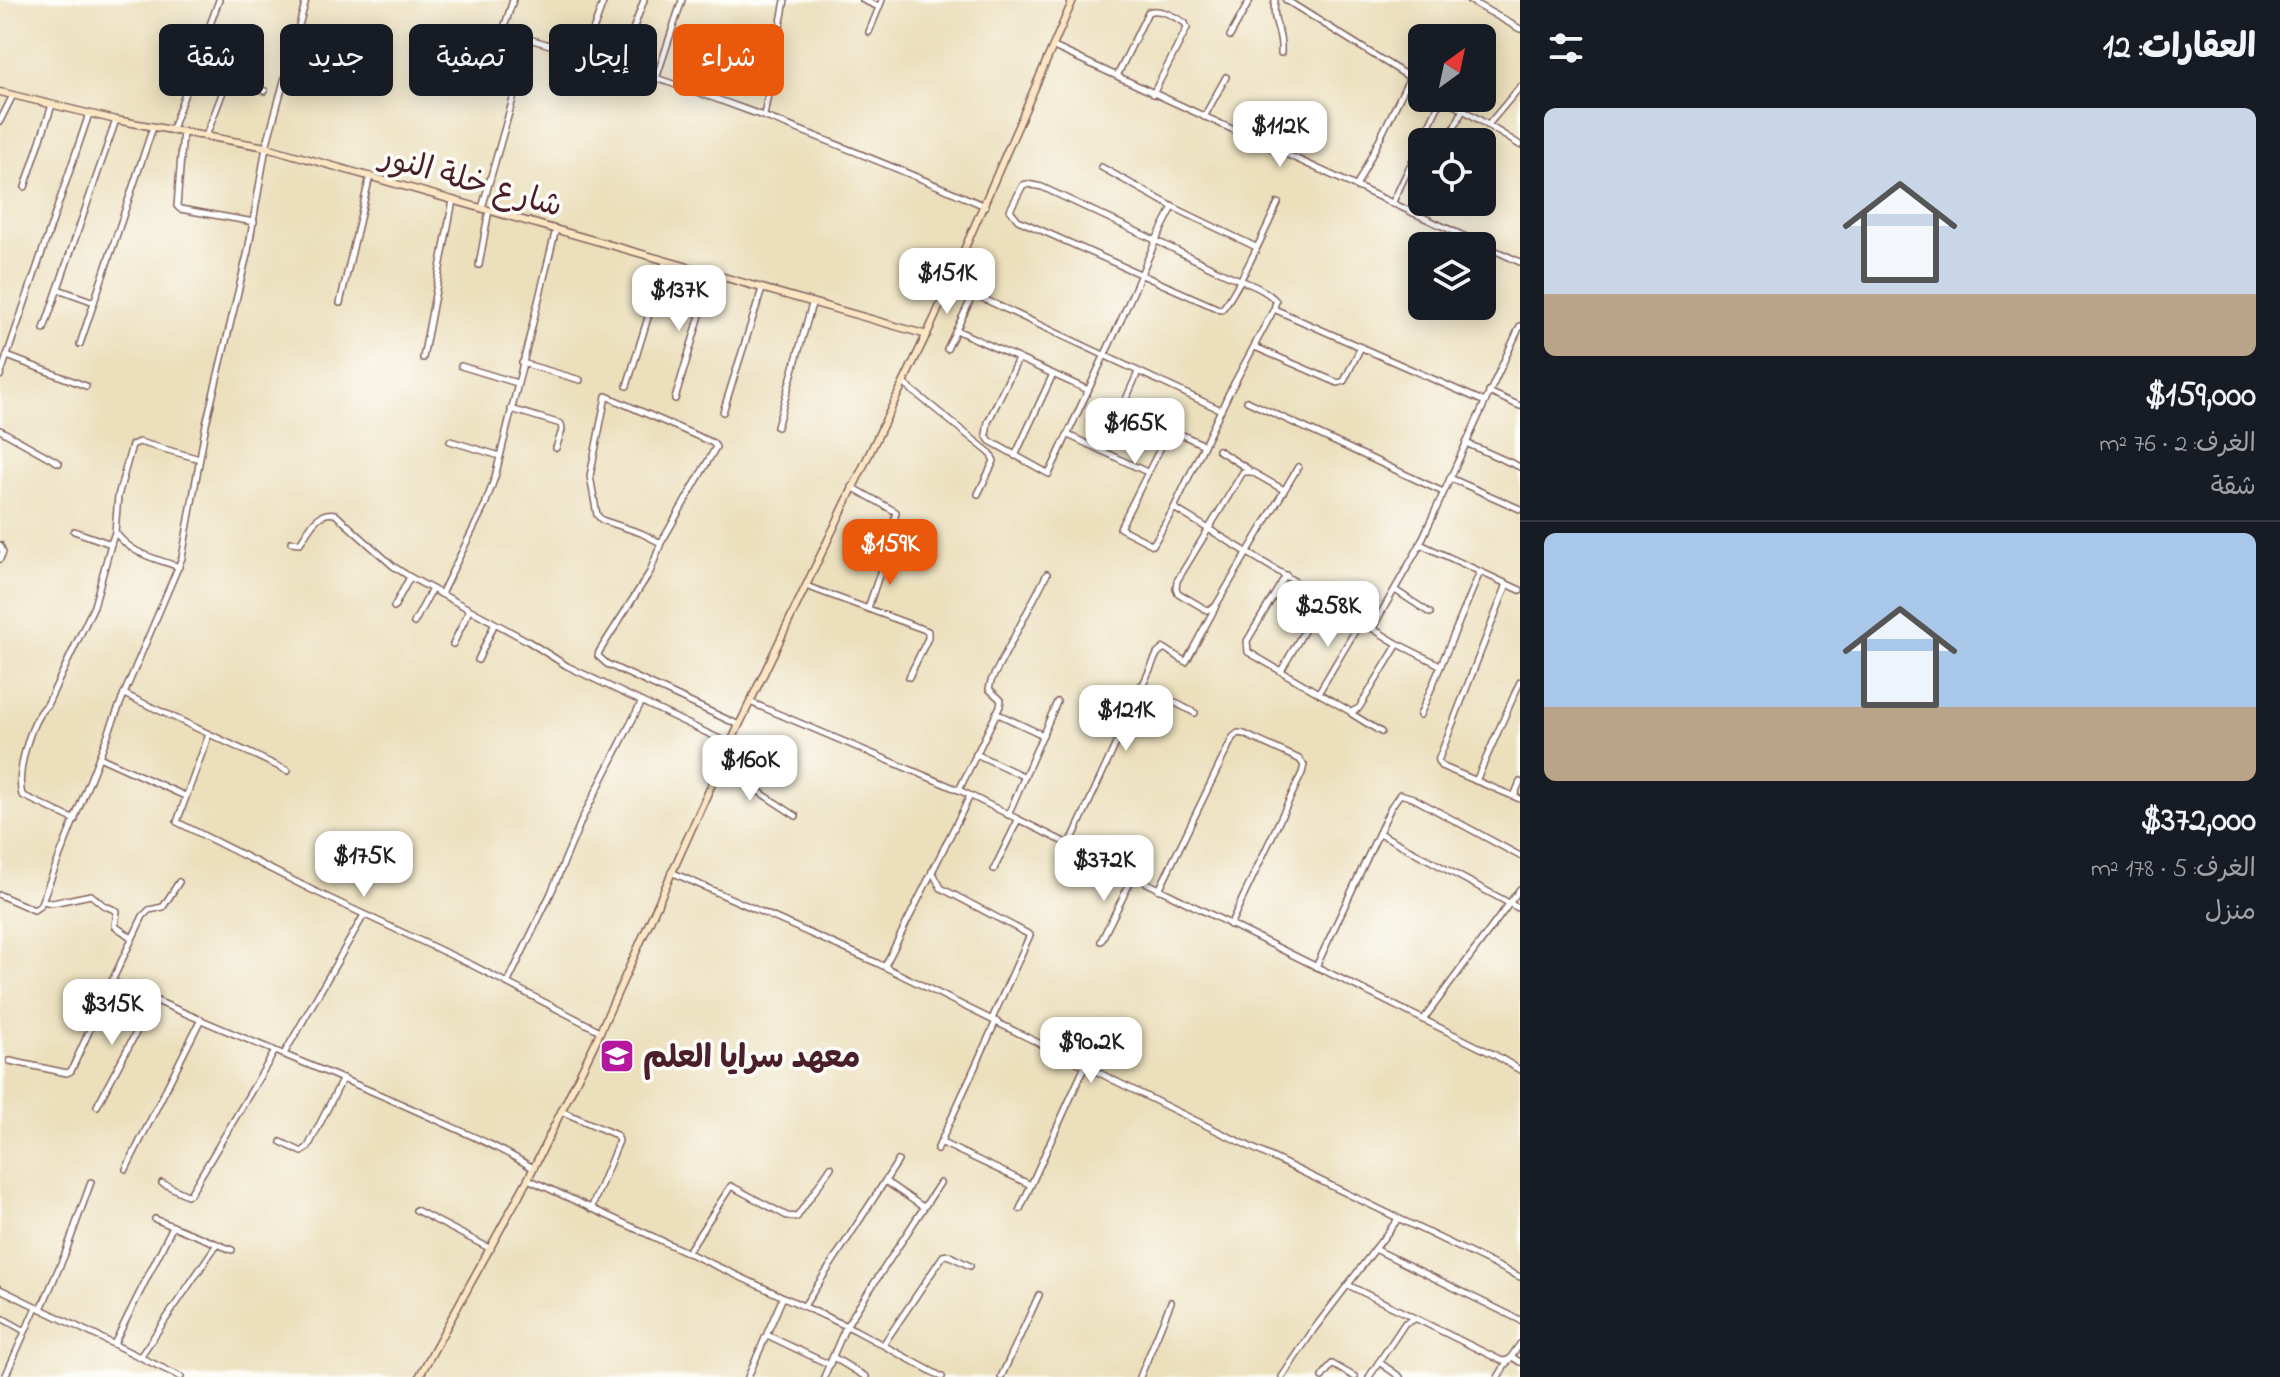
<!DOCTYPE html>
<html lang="ar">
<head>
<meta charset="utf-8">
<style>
	body { margin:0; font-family:"Indie Flower","Playpen Sans Arabic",sans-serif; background:#20242c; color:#f1f3f6; direction:rtl; height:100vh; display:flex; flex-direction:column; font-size:30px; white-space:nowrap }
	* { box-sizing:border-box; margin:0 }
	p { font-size:26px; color:#9ea1a6 }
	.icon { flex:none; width:44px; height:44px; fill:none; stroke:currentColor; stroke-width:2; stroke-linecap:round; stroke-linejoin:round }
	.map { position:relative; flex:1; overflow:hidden; direction:ltr }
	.side { display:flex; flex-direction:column; background:#171b24; width:760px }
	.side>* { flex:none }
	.guide { position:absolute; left:24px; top:24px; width:760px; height:72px; direction:rtl; display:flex; gap:16px }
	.needle { width:52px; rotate:33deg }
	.buttons { position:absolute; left:1408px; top:24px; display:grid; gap:16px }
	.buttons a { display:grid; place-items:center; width:88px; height:88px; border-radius:12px; background:#171b24; box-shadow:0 4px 20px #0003; font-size:40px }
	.price { position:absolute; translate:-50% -68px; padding:0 18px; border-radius:16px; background:#fff; color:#222; font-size:26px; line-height:52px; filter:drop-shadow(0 2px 4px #0008) }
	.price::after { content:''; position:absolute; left:50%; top:48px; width:24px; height:18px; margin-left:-12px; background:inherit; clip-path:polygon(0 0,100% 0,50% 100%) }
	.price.on { background:#ea580c; color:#fff }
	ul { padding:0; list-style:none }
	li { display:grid; align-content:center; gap:16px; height:424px; padding:0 24px }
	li+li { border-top:2px solid #363941 }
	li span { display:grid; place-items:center; height:248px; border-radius:12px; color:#555 }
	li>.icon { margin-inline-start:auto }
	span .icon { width:144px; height:144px; fill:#fffc; stroke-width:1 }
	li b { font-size:34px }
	h2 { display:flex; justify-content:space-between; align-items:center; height:96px; padding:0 24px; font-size:34px }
	.chip { padding:0 28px; border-radius:12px; background:#171b24; box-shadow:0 4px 20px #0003; font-size:28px; line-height:72px }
	.chip.on { background:#ea580c; color:#fff }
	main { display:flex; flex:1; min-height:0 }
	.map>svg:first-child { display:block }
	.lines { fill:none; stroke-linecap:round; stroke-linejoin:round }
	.street-casing { stroke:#82625e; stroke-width:8 }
	.secondary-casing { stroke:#82625e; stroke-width:9 }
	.street { stroke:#fff; stroke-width:5 }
	.secondary { stroke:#fbe6c4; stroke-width:6 }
	.labels { text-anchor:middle; stroke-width:7; stroke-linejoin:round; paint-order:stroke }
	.street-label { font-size:32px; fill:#4a1f2b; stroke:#fdfcf7 }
	.poi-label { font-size:32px; font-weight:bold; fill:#4a1f2b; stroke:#fdfcf7; text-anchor:start }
</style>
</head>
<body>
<main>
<section class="side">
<h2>العقارات: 12<svg class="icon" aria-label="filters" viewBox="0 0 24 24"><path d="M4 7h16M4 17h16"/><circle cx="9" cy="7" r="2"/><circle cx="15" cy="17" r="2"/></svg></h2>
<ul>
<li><span style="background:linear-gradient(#c9d6e8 75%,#b9a48a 0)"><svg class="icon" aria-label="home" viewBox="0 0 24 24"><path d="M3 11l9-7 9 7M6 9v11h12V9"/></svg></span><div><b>$159,000</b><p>الغرف: 2 · 76 m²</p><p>شقة</p></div></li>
<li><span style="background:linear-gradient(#a9c7e8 70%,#b9a48a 0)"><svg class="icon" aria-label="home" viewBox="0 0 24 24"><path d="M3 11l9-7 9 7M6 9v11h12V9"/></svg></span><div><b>$372,000</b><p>الغرف: 5 · 178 m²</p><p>منزل</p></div></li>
</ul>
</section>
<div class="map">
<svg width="1520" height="1377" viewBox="0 0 1520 1377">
	<rect width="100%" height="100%" fill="#fdfcf7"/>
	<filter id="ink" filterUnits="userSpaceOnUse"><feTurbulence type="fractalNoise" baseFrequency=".0125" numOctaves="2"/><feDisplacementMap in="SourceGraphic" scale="16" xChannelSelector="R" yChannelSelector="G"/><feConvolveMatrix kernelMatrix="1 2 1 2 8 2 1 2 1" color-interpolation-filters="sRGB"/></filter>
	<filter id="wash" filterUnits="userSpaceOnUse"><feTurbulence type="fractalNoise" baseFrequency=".006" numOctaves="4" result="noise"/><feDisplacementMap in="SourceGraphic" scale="32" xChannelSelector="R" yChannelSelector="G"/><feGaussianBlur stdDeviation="1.8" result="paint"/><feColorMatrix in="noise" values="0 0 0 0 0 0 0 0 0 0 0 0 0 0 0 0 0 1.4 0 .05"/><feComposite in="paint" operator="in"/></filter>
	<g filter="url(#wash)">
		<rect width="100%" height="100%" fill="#ebdfbc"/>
	</g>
	<g filter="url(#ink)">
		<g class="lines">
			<g class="street-casing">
				<g id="street">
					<path d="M513 0 504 28 507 33C671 77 829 139 985 206"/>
					<polyline points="863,0 879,7"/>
					<path d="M1275 0C1271 23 1283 30 1281 53"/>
					<polyline points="1286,0 1422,85"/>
					<polyline points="1469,0 1520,29"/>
					<polyline points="735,28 777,44"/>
					<polyline points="869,32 882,0"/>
					<polyline points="1230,36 1250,0"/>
					<polyline points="1054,47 1520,262"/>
					<polyline points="584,55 604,0"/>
					<polyline points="619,67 644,0"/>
					<path d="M1117 76 1148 12C1159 7 1175 17 1185 23L1187 28 1153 94"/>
					<polyline points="656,79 682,0"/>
					<polyline points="1444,98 1520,145"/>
					<polyline points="764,116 785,0"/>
					<polyline points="1204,117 1226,77"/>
					<polyline points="0,121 13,95"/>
					<polyline points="1488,125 1520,87"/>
					<polyline points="172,129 219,0"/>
					<polyline points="183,131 177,206 180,209 254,222"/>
					<polyline points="206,136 227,81 230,80 265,91"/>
					<polyline points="1447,142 1463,110"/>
					<polyline points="1101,167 1173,207 1256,247"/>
					<polyline points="25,187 52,105"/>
					<polyline points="1356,187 1410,77"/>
					<polyline points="1392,204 1442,98"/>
					<polyline points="482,208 530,39"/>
					<polyline points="1413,213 1422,195"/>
					<polyline points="479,265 489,210"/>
					<polyline points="950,283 1221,410"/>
					<polyline points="58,289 94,302"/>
					<polyline points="340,303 370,176"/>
					<path d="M1274 309 1276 301C1264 287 1238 280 1221 272 1162 243 1102 215 1042 187L1027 184 1023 185 1010 210 1018 220 1221 310C1235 298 1268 224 1278 203"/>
					<polyline points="1520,326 1420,544 1520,590"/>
					<polyline points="44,329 116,120"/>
					<polyline points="956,330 1088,390"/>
					<polyline points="80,344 153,127"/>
					<polyline points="1255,347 1338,383 1344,381 1361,347"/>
					<polyline points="947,349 973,295"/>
					<polyline points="7,356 86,386"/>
					<polyline points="423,358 453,200"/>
					<polyline points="1018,359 988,422 986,435 990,441 1049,474 1121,320 1156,240 1173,207"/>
					<polyline points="522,363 580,380"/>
					<polyline points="461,366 517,383"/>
					<polyline points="0,376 89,114"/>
					<polyline points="903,383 990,453 994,461 978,494"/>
					<polyline points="627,386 665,262"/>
					<polyline points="1489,392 1520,406"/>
					<polyline points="675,399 712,275"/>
					<polyline points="1247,401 1443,492"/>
					<polyline points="1122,407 1204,445"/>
					<polyline points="511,409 561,424 562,430 556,448"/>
					<polyline points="723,412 762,289"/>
					<polyline points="777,427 812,304"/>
					<polyline points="1170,429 1120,528 1153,545 1174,508 1229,393 1274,309 1485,402"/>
					<polyline points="0,430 59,463"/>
					<polyline points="1068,435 1147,472"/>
					<polyline points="450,441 500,456"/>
					<polyline points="1466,443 1520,467"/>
					<polyline points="1218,450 1248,469"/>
					<polyline points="1103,451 1138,372"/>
					<polyline points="1015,456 1053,374"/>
					<polyline points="1450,478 1520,509"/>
					<polyline points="852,487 896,512 893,528"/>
					<polyline points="1284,490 1252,472 1243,472 1177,581 1176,588 1178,593 1207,610 1215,607 1298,467"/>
					<polyline points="1174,508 1398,644 1440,665"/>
					<path d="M74 531 111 544 94 606 47 705C30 721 16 773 22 795L75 820"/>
					<path d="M116 533C131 554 154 558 179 567"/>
					<path d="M291 542 300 543C309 530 317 510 335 514L393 566 410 577 526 640 567 666 730 744"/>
					<polyline points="661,543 641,533 602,520 597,515 590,476 606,396 713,443 716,447 661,543 650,572 599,652 598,656 607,664 739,725"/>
					<polyline points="111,544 115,532 118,496 132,445 139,442 200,459"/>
					<polyline points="0,545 3,552 0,559"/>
					<polyline points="1286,575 1247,641 1248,652 1351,712 1359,708 1398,644"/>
					<polyline points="1507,584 1438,761 1441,766 1520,799"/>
					<polyline points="806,586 928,631 928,638 909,677"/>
					<polyline points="1395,590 1430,613"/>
					<polyline points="441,594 485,505 495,477 556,229"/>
					<polyline points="394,607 410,577"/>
					<polyline points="868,608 885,558"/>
					<polyline points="414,623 432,589"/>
					<polyline points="1373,627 1420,545"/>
					<polyline points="453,644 469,611"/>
					<polyline points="478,660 494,625"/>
					<polyline points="1281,671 1323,598"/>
					<polyline points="1141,685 1195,713"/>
					<polyline points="1319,692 1361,621"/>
					<polyline points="124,694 288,771"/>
					<polyline points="750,702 961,791 1495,1055 1520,1070"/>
					<polyline points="996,713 1043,735"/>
					<polyline points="1352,714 1381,732"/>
					<polyline points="1420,715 1480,572"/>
					<polyline points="209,734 177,822 312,890 472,965 600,1031"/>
					<polyline points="976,754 1025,777"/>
					<polyline points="99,757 185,796"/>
					<polyline points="720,766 796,816"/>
					<polyline points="1476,781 1520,682"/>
					<polyline points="959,790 1000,706 1001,700 989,689 991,681 1047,574"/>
					<polyline points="1514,796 1520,782"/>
					<polyline points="1008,815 1057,702"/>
					<polyline points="1379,833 1520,909"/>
					<polyline points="1069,846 1157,654 1164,648 1186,662 1215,608"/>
					<polyline points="994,869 1018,820"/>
					<polyline points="932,871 941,888 1030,935 992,1019"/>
					<polyline points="671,872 877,963 1176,1111 1520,1277"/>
					<polyline points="1159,890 1233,737 1238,733 1244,734 1299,759 1304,765 1302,773 1230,925"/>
					<polyline points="0,895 34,910 40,906 124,694 182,558 206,424 248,251 266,147 306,0"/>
					<polyline points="43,901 52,903 91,895 103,905 117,911 115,926 132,938"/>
					<polyline points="1101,941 1133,877"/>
					<polyline points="885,966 970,796"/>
					<polyline points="1316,967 1391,807 1400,794 1413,798 1520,856"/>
					<polyline points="112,981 143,916 149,910 163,907 179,882"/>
					<polyline points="508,982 551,893 582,819 641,703"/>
					<polyline points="1423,1020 1520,889"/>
					<polyline points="284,1054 364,915"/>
					<path d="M10 1061 67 1073 71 1071 112 981C212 1027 316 1066 417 1111 456 1129 496 1145 533 1168"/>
					<polyline points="97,1106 153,1001"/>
					<polyline points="561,1111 616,1135 619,1141 591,1209"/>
					<polyline points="281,1142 302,1152 308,1147 343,1078"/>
					<polyline points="940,1142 1031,1185"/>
					<polyline points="937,1150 996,1021"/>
					<polyline points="126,1169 201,1019"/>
					<polyline points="528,1179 855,1330 942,1377"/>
					<polyline points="885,1181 923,1207"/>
					<polyline points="162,1183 187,1195 190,1194 275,1051"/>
					<polyline points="1020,1209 1085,1066"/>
					<polyline points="416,1210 491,1249"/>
					<polyline points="155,1219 232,1250"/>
					<polyline points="1375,1249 1520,1320"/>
					<polyline points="687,1253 731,1186 787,1216 797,1217 831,1167"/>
					<polyline points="1348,1285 1502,1361 1509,1360 1520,1344"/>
					<polyline points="0,1289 181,1377"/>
					<polyline points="804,1306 898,1161"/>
					<polyline points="41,1309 65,1254 91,1182"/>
					<polyline points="0,1317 25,1331"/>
					<polyline points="767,1335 830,1365"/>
					<polyline points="114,1344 173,1226"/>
					<polyline points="883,1345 943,1256 948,1255 970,1266"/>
					<polyline points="140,1357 217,1244"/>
					<polyline points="833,1357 866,1377"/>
					<polyline points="1512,1357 1520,1362"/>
					<polyline points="1379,1362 1400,1377"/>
					<polyline points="5,1377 36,1307"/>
					<polyline points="748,1377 783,1297"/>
					<polyline points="824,1377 846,1326 940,1183"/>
					<polyline points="1001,1377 1039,1295"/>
					<polyline points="1140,1377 1171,1302"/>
					<polyline points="1282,1377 1314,1329 1398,1219"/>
					<polyline points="1322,1377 1332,1364 1355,1377"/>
					<polyline points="1369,1377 1405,1323 1415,1319"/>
					<polyline points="1498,1377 1508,1361"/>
				</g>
			</g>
			<g class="secondary-casing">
				<g id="secondary">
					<polyline points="0,92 116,120 266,147 927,335"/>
					<polyline points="419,1377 528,1179 594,1045 730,744 934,319 1073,0"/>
				</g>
			</g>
			<use href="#street" class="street"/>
			<use href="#secondary" class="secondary"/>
		</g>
	</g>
	<defs>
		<g id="university-square" transform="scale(1.8)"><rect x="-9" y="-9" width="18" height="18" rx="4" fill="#b5179e" stroke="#fdfcf7"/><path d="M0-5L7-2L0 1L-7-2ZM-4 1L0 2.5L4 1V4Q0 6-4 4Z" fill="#fff"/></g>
	</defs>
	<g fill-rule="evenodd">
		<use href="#university-square" x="617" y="1056"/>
	</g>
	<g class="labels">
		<g class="street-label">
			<text transform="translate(472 180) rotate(16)" y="11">شارع خلة النور</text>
		</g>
		<g class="poi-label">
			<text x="643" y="1067">معهد سرايا العلم</text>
		</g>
	</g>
</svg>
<div class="buttons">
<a><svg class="needle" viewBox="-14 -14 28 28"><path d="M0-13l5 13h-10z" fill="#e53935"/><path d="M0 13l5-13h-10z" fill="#9ea1a6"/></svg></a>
<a><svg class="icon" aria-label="locate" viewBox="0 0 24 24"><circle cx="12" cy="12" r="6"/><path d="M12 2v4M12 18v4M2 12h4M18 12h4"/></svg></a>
<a><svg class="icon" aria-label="layers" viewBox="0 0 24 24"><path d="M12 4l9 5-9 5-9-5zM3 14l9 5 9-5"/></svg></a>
</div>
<b class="price" style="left:1280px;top:169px">$112K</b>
<b class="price" style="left:947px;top:316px">$151K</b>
<b class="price" style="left:679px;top:333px">$137K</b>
<b class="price" style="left:1135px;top:466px">$165K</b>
<b class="price on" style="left:890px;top:587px">$159K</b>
<b class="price" style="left:1328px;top:649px">$258K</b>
<b class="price" style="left:1126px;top:753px">$121K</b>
<b class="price" style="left:750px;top:803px">$160K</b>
<b class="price" style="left:364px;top:899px">$175K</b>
<b class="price" style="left:1104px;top:903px">$372K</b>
<b class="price" style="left:112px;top:1047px">$315K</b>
<b class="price" style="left:1091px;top:1085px">$90.2K</b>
<div class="guide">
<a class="chip on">شراء</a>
<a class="chip">إيجار</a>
<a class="chip">تصفية</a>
<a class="chip">جديد</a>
<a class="chip">شقة</a>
</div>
</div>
</main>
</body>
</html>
